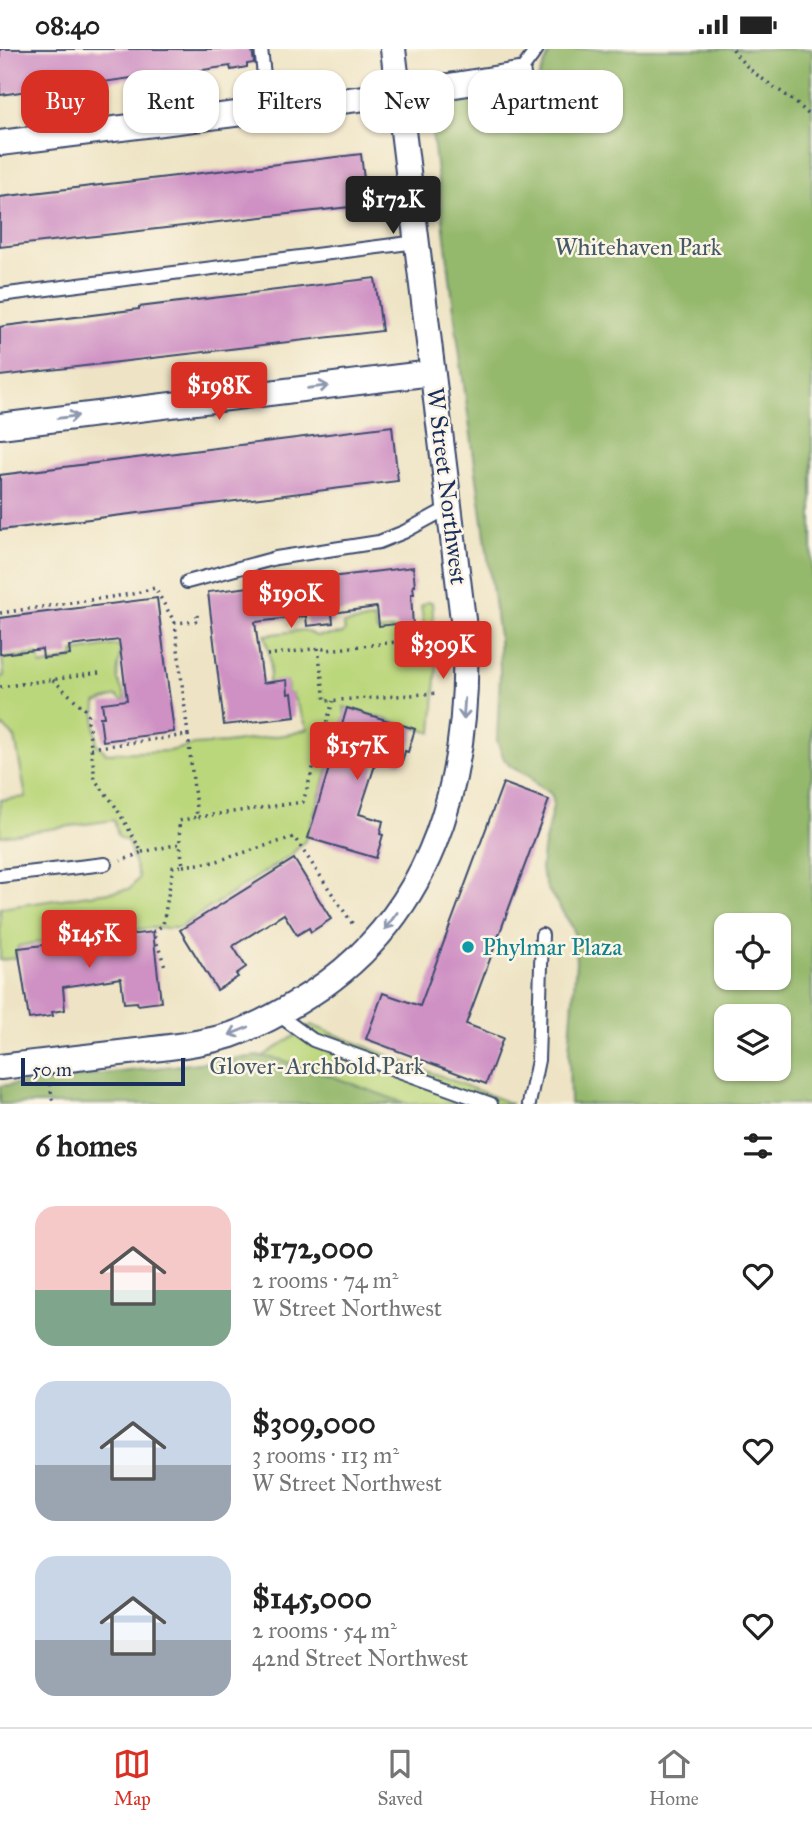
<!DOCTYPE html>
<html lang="en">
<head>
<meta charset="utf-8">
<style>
	body { margin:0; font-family:"IM FELL Great Primer",serif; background:#f2f2f2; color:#222; height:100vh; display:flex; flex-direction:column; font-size:26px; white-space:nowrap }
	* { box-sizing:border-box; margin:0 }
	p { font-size:23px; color:#767676 }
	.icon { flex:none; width:38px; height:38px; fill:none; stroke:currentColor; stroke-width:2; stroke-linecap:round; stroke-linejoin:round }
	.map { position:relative; height:1055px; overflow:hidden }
	.panel { display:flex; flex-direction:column; background:#fff; flex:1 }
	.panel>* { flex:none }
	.guide { position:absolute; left:21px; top:21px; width:770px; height:63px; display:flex; gap:14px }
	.controls { position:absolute; left:714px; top:864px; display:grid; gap:14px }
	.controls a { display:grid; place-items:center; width:77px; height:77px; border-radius:14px; background:#fff; box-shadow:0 2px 5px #0004; font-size:35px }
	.scale { position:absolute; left:21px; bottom:18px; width:164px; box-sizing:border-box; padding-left:7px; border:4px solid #1b2f5e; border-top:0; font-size:19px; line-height:24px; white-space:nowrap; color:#1b2f5e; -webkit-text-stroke:5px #fcf5e5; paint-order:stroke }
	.price { position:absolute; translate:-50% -60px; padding:0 16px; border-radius:7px; background:#d93025; color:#fff; font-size:23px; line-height:46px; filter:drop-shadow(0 2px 4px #0008) }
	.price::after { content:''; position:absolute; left:50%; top:42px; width:21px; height:16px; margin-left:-10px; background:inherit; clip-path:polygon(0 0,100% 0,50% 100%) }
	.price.active { background:#222; color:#fff }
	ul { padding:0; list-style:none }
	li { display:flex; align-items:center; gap:21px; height:175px; padding:0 35px }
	li span { display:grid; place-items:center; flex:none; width:196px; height:140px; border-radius:21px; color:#555 }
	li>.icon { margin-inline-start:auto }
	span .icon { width:84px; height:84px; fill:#fffc; stroke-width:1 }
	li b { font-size:30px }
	h2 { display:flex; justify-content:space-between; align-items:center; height:84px; padding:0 35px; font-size:30px }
	.tag { padding:0 24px; border-radius:21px; background:#fff; box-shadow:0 2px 5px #0004; font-size:24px; line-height:63px }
	.tag.active { background:#d93025; color:#fff }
	.status { display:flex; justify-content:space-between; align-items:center; height:49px; padding:0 35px; background:#fff; direction:ltr }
	.status svg { height:19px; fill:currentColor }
	.dock { display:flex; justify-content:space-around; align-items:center; height:98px; border-top:2px solid #e0e0e0; background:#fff; font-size:19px; color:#767676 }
	.dock a { display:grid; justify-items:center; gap:4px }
	.dock .active { color:#d93025 }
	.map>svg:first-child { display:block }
	.green { fill:#bbd77c; stroke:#6b836d; stroke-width:2 }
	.forest { fill:#94b86c; stroke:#587465; stroke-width:2; fill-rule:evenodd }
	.building { fill:#cf91c4 }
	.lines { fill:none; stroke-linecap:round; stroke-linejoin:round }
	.lane-casing { stroke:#3b4a6d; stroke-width:16 }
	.street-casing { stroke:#3b4a6d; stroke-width:28 }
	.path { stroke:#3b4a6d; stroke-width:3.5; stroke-dasharray:2 5; stroke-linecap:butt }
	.lane { stroke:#fff; stroke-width:12 }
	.street { stroke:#fff; stroke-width:24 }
	.oneway { stroke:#8d97ae }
	.culture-dot { fill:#0f9aa8; stroke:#fcf5e5; stroke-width:2.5 }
	.labels { text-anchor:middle; stroke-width:5; stroke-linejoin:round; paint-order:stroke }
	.park-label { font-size:24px; fill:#435966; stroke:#fcf5e5 }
	.street-label { font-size:24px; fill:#1b2f5e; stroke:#fcf5e5 }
	.culture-label { font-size:24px; fill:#0d838f; stroke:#fcf5e5; text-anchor:start }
</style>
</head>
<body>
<div class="status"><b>08:40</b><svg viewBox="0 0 49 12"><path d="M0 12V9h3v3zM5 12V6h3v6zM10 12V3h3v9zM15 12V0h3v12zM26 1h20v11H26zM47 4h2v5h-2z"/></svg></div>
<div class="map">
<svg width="812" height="1055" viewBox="0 0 812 1055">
	<rect width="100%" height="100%" fill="#fcf5e5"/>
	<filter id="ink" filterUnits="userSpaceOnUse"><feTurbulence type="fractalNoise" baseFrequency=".0143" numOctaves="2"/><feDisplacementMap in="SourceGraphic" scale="14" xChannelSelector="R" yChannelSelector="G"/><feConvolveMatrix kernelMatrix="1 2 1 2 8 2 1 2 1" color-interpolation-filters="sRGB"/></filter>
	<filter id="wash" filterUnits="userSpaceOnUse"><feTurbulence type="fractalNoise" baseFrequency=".00686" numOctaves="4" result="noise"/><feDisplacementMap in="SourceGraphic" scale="28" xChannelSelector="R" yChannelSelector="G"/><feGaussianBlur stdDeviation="1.57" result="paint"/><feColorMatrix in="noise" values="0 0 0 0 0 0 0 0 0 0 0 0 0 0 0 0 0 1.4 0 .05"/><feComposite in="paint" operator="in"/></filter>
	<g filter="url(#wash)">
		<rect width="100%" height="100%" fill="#eee4c5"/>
		<g class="green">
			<path d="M427 553H432L437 616 432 684 344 658 345 667 305 792 291 806 178 879H152L78 886 18 897 16 909 0 911V859L130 840 139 829 128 793 118 787 114 771 0 787V751L26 748 15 689 4 678H0V628L4 627 2 609 38 605 41 617 74 609 73 603 116 596 121 600C120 609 116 622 118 631 121 639 125 645 126 654L116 647 96 654 95 675 97 695 106 704 169 702 194 696 226 694 291 685 308 680 292 645H288L287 632 268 634C274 617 269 603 265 586L304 581 316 587 343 585 345 580 343 575 374 570 377 582 394 580 404 590 425 584 421 557Z"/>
			<polygon points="311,976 512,1055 37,1055 262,1008"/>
		</g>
		<g class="forest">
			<path d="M549 0H812V1055H570L569 1001 576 913 575 889 573 879 547 839 541 821 543 801 553 757V749L550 744 538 737 529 727 511 718 504 710 497 692 500 625 499 588 457 286 431 74 435 56 526 42 535 37 550 3ZM726 877H779V929H726ZM726 968H779V1020H726Z"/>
			<polygon points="259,1007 278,1010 312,1020 407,1055 0,1055 0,1037"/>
		</g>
		<g id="blocks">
			<g class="building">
				<polygon points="0,0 252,0 254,14 247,15 247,18 231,21 230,17 195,22 195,25 151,30 139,32 138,28 103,33 104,36 48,43 47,39 0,46"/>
				<polygon points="361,105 367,156 0,198 0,148"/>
				<polygon points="375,229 382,282 0,327 0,278 4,277 139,260 139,258"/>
				<polygon points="392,377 398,432 0,481 0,426"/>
				<polygon points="413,518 415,537 413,537 414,545 411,545 413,578 397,580 396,575 379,577 377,558 332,564 333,574 307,577 306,567 255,573 263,634 287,631 288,645 292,644 295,668 224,676 208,543"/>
				<polygon points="157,549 174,683 103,692 100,668 104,668 102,654 127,651 119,591 69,597 70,606 43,609 42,600 0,605 0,569"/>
				<polygon points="347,659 415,680 408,703 405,702 402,714 378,707 359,765 383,772 380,785 383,786 376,809 308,789"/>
				<polygon points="503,734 549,751 466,975 503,989 486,1035 366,990 383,944 420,957"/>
				<polygon points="294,810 331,870 311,883 309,879 297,886 284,865 233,897 246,918 236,925 238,928 217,941 180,881"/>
				<polygon points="153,883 161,953 138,956 137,953 124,954 121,929 63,938 65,961 52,963 53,967 29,970 18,899"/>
			</g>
		</g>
	</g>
	<g filter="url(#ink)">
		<use href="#blocks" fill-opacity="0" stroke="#3b4a6d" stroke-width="2"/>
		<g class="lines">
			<g class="lane-casing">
				<g id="lane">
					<polyline points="261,0 268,61"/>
					<polyline points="518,26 537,0"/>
					<polyline points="0,246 417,193"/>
					<polyline points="187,533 276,509 379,493 404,483 450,458"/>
					<polyline points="0,827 105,815"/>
					<polyline points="277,965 313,991 491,1055"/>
					<polyline points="529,1055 538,1011 542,886"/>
				</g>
			</g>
			<g class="street-casing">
				<g id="street">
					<polyline points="0,94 398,45 518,26"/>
					<polyline points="0,377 432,324"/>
					<path d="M0 1018C46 1013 91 1007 137 1002 169 998 201 995 231 986 254 978 277 966 298 953 432 874 470 734 465 587L393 0"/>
				</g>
			</g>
			<g class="path">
				<path d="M733 0C745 22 772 35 791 50 799 56 805 62 812 69"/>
				<polyline points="0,564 132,545 155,539 175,574"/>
				<polyline points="318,599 325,652 439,644"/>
				<polyline points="267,606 321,599 327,601 440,588"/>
				<polyline points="53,631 87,662 95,731 114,755 142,803 121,812"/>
				<polyline points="0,638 99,624"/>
				<polyline points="188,686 175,574 198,572 197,566"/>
				<polyline points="91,699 188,686 197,768 179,772 180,795"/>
				<polyline points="198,768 303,753 333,652"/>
				<polyline points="142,803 180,795 183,817 173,818 163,876 153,883 166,920"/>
				<polyline points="183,817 214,813 294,788 354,877"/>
				<polyline points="50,1035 53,1055"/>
			</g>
			<use href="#lane" class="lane"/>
			<use href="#street" class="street"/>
		</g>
		<defs><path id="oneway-shaft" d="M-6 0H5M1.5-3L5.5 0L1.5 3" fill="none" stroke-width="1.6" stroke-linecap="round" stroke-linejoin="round" transform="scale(1.75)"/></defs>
		<g class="oneway">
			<use href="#oneway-shaft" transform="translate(318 338) rotate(-7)"/>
			<use href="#oneway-shaft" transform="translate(68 368) rotate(-7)"/>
			<use href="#oneway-shaft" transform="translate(464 660) rotate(94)"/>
			<use href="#oneway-shaft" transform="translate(391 872) rotate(126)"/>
			<use href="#oneway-shaft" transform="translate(239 982) rotate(158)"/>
		</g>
	</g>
	<circle class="culture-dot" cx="468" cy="898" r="7"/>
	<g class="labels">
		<g class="park-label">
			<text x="638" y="206">Whitehaven Park</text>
			<text x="317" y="1025">Glover-Archbold Park</text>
		</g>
		<g class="street-label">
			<text transform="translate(447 437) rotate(83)" y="8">W Street Northwest</text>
		</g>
		<g class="culture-label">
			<text x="482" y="906">Phylmar Plaza</text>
		</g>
	</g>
</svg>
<div class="controls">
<a><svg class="icon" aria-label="locate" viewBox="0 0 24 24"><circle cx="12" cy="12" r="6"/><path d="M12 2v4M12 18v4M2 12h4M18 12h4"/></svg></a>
<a><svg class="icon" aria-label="layers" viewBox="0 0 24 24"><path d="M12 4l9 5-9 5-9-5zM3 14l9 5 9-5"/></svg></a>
</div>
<div class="scale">50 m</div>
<b class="price active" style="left:393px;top:187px">$172K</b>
<b class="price" style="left:219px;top:373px">$198K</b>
<b class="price" style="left:291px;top:581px">$190K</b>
<b class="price" style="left:443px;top:632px">$309K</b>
<b class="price" style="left:357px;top:733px">$157K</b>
<b class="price" style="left:89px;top:921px">$145K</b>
<div class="guide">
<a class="tag active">Buy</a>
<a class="tag">Rent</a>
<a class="tag">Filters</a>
<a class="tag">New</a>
<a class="tag">Apartment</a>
</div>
</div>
<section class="panel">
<h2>6 homes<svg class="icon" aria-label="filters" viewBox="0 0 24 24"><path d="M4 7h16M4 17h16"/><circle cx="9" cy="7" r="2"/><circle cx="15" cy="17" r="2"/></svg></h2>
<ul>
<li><span style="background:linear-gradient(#f6c9c9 60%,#7fa58c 0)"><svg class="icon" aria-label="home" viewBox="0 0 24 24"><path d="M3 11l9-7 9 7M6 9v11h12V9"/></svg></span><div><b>$172,000</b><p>2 rooms · 74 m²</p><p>W Street Northwest</p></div><svg class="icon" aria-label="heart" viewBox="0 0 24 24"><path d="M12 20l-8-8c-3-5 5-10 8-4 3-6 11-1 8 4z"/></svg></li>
<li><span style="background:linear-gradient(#c9d6e8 60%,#9aa5b1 0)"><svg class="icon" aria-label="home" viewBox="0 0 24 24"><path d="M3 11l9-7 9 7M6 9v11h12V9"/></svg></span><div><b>$309,000</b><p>3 rooms · 113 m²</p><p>W Street Northwest</p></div><svg class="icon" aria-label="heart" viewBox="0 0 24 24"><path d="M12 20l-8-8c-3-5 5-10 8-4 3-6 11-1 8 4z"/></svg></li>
<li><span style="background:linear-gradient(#c9d6e8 60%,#9aa5b1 0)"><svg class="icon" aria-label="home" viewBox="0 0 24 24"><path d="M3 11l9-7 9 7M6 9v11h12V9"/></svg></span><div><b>$145,000</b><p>2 rooms · 54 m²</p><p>42nd Street Northwest</p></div><svg class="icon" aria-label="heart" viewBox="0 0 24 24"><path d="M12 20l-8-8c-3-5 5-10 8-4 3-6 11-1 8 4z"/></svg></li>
</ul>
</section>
<nav class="dock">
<a class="active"><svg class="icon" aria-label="map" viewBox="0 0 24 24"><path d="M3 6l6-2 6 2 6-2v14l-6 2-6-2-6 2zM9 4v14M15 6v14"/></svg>Map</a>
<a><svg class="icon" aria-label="saved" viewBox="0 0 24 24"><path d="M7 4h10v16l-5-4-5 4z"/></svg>Saved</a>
<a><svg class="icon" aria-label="home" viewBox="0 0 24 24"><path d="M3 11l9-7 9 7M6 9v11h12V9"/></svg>Home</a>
</nav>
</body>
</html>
